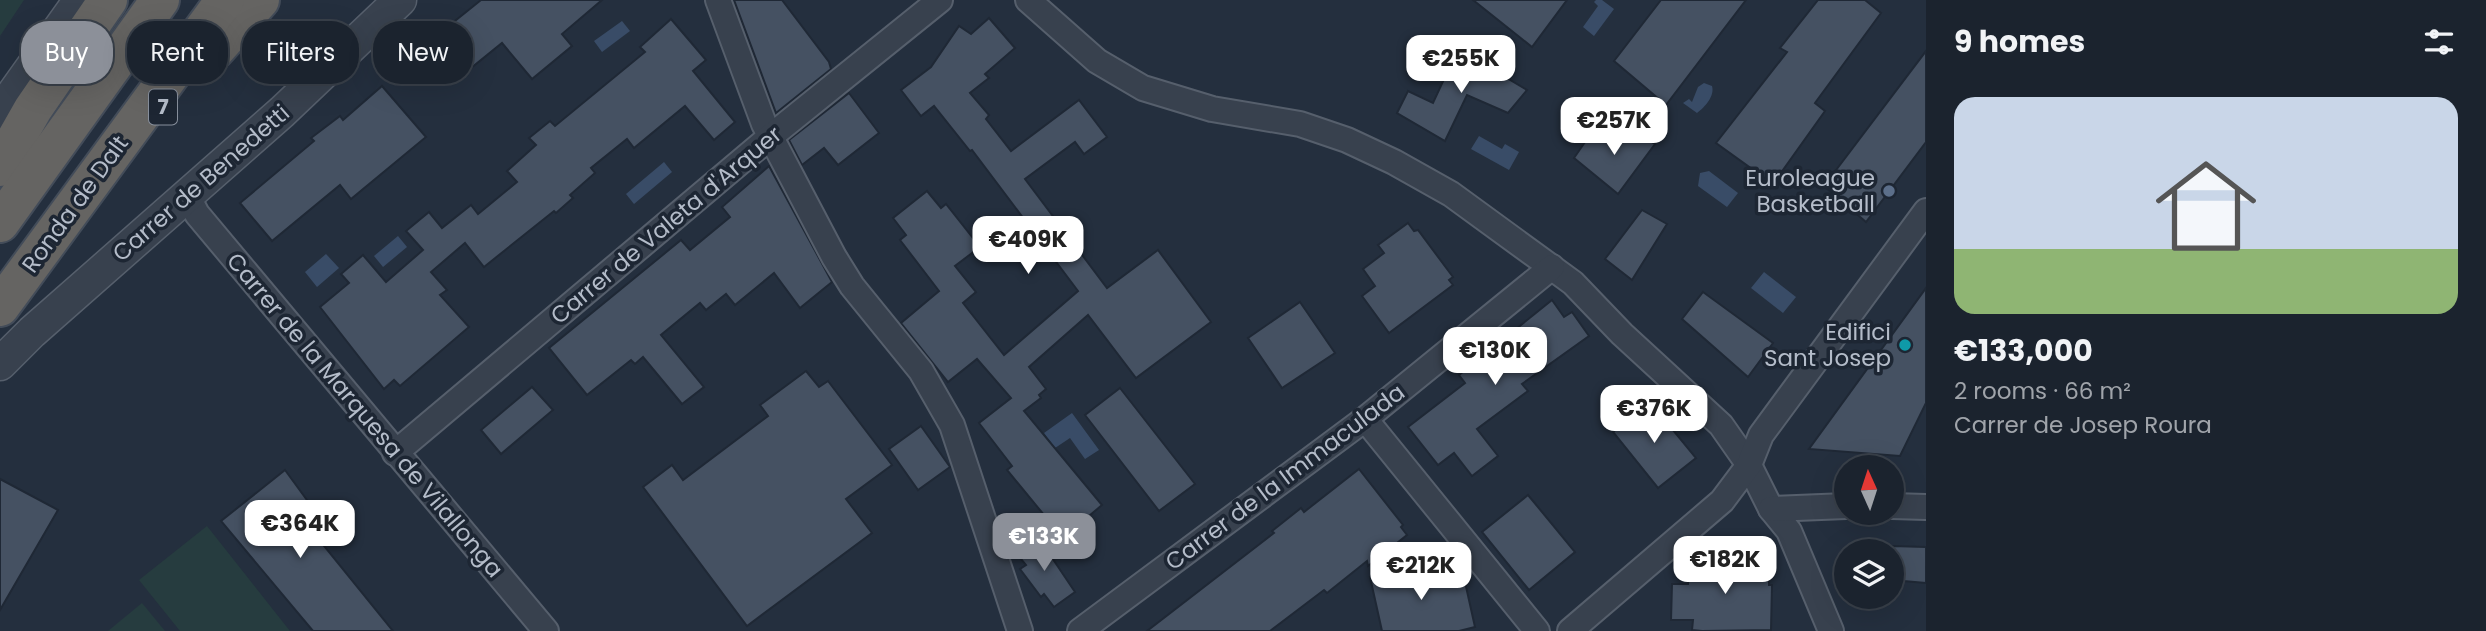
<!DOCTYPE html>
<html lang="en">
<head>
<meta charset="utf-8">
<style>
	body { margin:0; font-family:Poppins,sans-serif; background:#282f3a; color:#f1f3f6; height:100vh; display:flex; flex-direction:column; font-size:26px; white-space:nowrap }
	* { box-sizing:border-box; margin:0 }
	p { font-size:23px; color:#a0a4aa }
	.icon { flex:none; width:38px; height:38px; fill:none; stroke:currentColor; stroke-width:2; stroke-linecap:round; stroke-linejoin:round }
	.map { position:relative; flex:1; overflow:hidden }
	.sheet { display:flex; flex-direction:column; background:#1b232e; width:560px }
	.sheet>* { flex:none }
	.top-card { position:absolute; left:21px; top:21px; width:665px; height:63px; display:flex; gap:14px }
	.needle { width:46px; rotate:357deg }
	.tools { position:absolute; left:1834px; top:455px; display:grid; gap:14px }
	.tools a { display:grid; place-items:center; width:70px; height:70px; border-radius:50%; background:#1b232e; box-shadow:0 7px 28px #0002,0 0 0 2px #39404a; font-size:35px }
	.price { position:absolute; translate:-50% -60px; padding:0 16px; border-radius:14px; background:#fff; color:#222; font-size:23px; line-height:46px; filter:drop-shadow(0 2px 4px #0008) }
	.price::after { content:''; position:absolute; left:50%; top:42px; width:21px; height:16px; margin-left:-10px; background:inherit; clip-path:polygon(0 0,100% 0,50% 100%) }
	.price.on { background:#8c9099; color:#fff }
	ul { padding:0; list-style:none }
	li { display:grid; align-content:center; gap:14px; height:371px; padding:0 28px }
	li span { display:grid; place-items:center; height:217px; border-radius:21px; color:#555 }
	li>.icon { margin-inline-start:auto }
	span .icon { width:126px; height:126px; fill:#fffc; stroke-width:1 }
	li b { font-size:30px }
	h2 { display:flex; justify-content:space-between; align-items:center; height:84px; padding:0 28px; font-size:30px }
	.chip { padding:0 24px; border-radius:28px; background:#1b232e; box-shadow:0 7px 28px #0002,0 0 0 2px #39404a; font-size:24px; line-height:63px }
	.chip.on { background:#8c9099; color:#fff }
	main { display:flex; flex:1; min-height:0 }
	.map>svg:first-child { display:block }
	.green { fill:#263c3f }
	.water { fill:#394c67 }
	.building { fill:#455162; stroke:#1f2835; stroke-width:2 }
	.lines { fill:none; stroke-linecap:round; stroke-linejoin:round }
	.minor-casing { stroke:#565f6c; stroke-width:28 }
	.tertiary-casing { stroke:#565f6c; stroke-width:35 }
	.trunk-casing { stroke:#434c59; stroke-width:42 }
	.minor { stroke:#38414e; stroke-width:24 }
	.tertiary { stroke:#38414e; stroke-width:32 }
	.trunk { stroke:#656462; stroke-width:38 }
	.service-dot { fill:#5c6f8a; stroke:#1d2633; stroke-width:2.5 }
	.culture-dot { fill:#0f9aa8; stroke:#1d2633; stroke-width:2.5 }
	.labels { text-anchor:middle; stroke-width:7; stroke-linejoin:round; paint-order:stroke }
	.shield { fill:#1d2633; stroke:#878f9c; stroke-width:2 }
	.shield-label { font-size:21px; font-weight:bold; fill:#b4bcc9 }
	.poi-label { font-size:23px; fill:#b4bcc9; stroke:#1d2633; text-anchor:end }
	.street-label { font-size:23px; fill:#b4bcc9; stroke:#1d2633 }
</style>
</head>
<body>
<main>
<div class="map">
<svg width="1926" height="631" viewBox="0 0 1926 631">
	<rect width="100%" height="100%" fill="#242f3e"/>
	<g class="green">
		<polygon points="0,0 24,0 0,36"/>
		<polygon points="207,526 290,631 180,631 139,580"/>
		<polygon points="142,603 165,631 108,631"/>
	</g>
	<g class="water">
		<polygon points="1596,0 1602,0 1614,9 1594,36 1583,27 1598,6 1594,2"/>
		<polygon points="622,21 630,31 602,52 594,41"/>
		<path d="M1704 83 1712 86C1715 96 1705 107 1697 113L1683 103 1689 99 1692 102 1698 87Z"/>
		<polygon points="1479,136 1502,149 1505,144 1519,152 1509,170 1471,149"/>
		<polygon points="664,162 672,172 634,204 626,194"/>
		<polygon points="1709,171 1738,193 1727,207 1698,186 1700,173"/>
		<polygon points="398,236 407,247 383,267 374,256"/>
		<polygon points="326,254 339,268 317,287 305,272"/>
		<polygon points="1764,272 1796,297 1783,313 1751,288"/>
		<polygon points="1072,413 1099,450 1085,459 1070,438 1055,448 1044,433"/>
	</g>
	<g class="building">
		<polygon points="481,0 602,0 562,34 572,46 532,79 502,43 455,81 425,45"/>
		<polygon points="734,0 782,0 829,62 831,69 776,113"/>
		<polygon points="1473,0 1567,0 1532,47"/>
		<polygon points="1661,0 1746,0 1666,105 1614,61"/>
		<polygon points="1818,0 1865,0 1881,13 1815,103 1825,111 1773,184 1716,143 1787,52 1780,48"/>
		<polygon points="989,18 1015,48 985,74 989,78 970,93 989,115 986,119 1011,151 1079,100 1107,137 1084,154 1075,142 1025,179 1107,288 1158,250 1211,322 1136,378 1088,315 1029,367 1046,389 1039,395 1041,398 1024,411 1102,505 1063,538 1007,470 1012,466 979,423 1011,398 977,359 948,382 901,323 939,291 900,240 906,235 893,218 927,191 941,208 946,204 980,247 955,266 976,292 963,303 1004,355 1078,291 972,150 970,151 934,106 921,116 901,90 931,67 959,26 971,34"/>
		<polygon points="671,19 706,60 693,71 735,122 714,140 685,106 634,148 627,139 591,168 595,173 570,195 573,198 556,213 554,211 484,267 465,243 431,272 447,290 440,295 469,327 400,386 394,380 384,389 320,307 349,283 341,274 363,255 386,282 423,250 406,231 429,212 442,228 471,205 478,214 517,182 507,171 536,145 529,138 550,121 555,126 645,52 640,47"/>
		<polygon points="1458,49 1527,90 1508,113 1467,95 1445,141 1397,113 1408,91 1433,103"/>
		<polygon points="1926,51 1926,142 1866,222 1824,186"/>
		<polygon points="382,86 426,137 351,199 340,185 272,241 240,203 314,141 311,138 340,116 343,120"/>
		<polygon points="849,93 879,133 838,165 824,148 802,165 789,140"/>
		<polygon points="1626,127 1655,144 1618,194 1574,158 1594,129 1615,142"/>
		<polygon points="769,166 832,282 800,308 774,273 735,305 726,294 706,310 700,303 661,335 704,387 682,404 643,357 635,364 631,360 587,395 549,348 681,240 690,250 730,217 722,207"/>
		<polygon points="1642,210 1667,224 1632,280 1605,259"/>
		<polygon points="1408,223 1414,231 1418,230 1453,277 1449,280 1453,285 1389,333 1362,296 1375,286 1363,269 1384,253 1378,245"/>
		<polygon points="1926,288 1926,403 1900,456 1809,449"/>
		<polygon points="1703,292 1773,343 1748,377 1682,319"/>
		<polygon points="1552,300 1564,317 1572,312 1589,336 1522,384 1528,391 1477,429 1498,456 1472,476 1454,453 1438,465 1408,427 1465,383 1459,375"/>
		<polygon points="1300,302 1335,353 1282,388 1248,338"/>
		<polygon points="806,371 819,387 828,381 892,465 846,499 872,533 747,626 643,487 672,465 683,480 768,416 760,405"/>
		<polygon points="532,387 553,410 501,454 481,430"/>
		<polygon points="1120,388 1195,484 1159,511 1085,415"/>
		<polygon points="1650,402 1696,458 1658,488 1613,432"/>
		<polygon points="921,426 950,467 918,490 889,449"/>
		<polygon points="1359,469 1403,525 1401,527 1407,535 1368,566 1367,561 1327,593 1324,590 1270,631 1147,631 1274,533 1272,531 1301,508 1304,512"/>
		<polygon points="285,470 315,511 303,520 393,631 313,631 221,521"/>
		<polygon points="0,479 58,510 0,610"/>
		<polygon points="1528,495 1575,552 1529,590 1482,532"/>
		<polygon points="1038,537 1075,592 1054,607 1044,594 1041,597 1020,569 1026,565 1016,553"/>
		<polygon points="1892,546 1926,547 1926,583 1892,580"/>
		<polygon points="1706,555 1757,556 1756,577 1769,577 1769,585 1772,585 1771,630 1702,631 1692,630 1693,620 1671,620 1672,584 1688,584 1689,571 1706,572"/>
		<polygon points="1428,564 1432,584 1447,580 1448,586 1465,582 1475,627 1459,631 1382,631 1370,577"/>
	</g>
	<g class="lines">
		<g class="minor-casing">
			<g id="minor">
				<polyline points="718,0 764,124 834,257 852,286 921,371 952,425 1020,631"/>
				<polyline points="1028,0 1097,61 1143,88 1212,109 1300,124 1347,140 1394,162 1451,194 1573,283 1622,334 1721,425 1749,465 1771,509 1789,531 1831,631"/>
				<polyline points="187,195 197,214 546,631"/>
				<polyline points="1365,419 1537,631"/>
				<polyline points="395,453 770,137 940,0"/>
				<polyline points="1892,506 1926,507"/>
				<polyline points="1771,509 1846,506"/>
				<polyline points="1080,631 1365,419 1552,267"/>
				<polyline points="1570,631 1722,501 1749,465 1761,435 1926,211"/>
			</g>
		</g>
		<g class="tertiary-casing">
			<g id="tertiary">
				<polyline points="0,112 80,0"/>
				<polyline points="0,364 32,332 282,112 400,0"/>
			</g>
		</g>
		<g class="trunk-casing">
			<g id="trunk">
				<polyline points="215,50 260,0"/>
				<polyline points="0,167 33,109 108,0"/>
				<polyline points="0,223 160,0"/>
				<polyline points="0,307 225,0"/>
			</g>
		</g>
		<use href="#minor" class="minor"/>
		<use href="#tertiary" class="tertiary"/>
		<use href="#trunk" class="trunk"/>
	</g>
	<circle class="service-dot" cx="1889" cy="191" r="7"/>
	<circle class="culture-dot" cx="1905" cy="345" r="7"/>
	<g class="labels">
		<rect class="shield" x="149" y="89.5" width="28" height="35" rx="5"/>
		<g class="shield-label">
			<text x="163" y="114">7</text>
		</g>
		<g class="poi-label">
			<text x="1875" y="186">Euroleague<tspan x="1875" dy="26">Basketball</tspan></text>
			<text x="1891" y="340">Edifici<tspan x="1891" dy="26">Sant Josep</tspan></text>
		</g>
		<g class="street-label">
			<text transform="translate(201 183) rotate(-41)" y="8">Carrer de Benedetti</text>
			<text transform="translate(75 204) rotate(-54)" y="8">Ronda de Dalt</text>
			<text transform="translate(666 225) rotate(-40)" y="8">Carrer de Valeta d'Arquer</text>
			<text transform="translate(365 415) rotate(50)" y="8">Carrer de la Marquesa de Vilallonga</text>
			<text transform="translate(1285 477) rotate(-37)" y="8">Carrer de la Immaculada</text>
		</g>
	</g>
</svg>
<div class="tools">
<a><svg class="needle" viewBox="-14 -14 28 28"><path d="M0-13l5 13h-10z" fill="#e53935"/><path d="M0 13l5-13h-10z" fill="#a0a4aa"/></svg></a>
<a><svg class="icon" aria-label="layers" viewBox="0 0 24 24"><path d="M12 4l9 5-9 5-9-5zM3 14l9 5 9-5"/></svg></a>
</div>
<b class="price" style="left:1461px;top:95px">€255K</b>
<b class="price" style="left:1614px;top:157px">€257K</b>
<b class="price" style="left:1028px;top:276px">€409K</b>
<b class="price" style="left:1495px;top:387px">€130K</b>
<b class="price" style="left:1654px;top:445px">€376K</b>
<b class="price" style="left:300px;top:560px">€364K</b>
<b class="price on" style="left:1044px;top:573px">€133K</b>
<b class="price" style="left:1725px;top:596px">€182K</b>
<b class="price" style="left:1421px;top:602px">€212K</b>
<div class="top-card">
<a class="chip on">Buy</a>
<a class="chip">Rent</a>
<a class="chip">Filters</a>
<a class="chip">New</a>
</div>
</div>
<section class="sheet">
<h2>9 homes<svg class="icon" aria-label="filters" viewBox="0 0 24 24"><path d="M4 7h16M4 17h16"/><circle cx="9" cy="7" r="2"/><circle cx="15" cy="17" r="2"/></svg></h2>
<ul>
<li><span style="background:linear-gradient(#c9d6e8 70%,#8fb573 0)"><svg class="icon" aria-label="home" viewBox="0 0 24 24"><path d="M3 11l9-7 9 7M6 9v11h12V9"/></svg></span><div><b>€133,000</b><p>2 rooms · 66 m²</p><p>Carrer de Josep Roura</p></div></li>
</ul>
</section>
</main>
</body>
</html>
